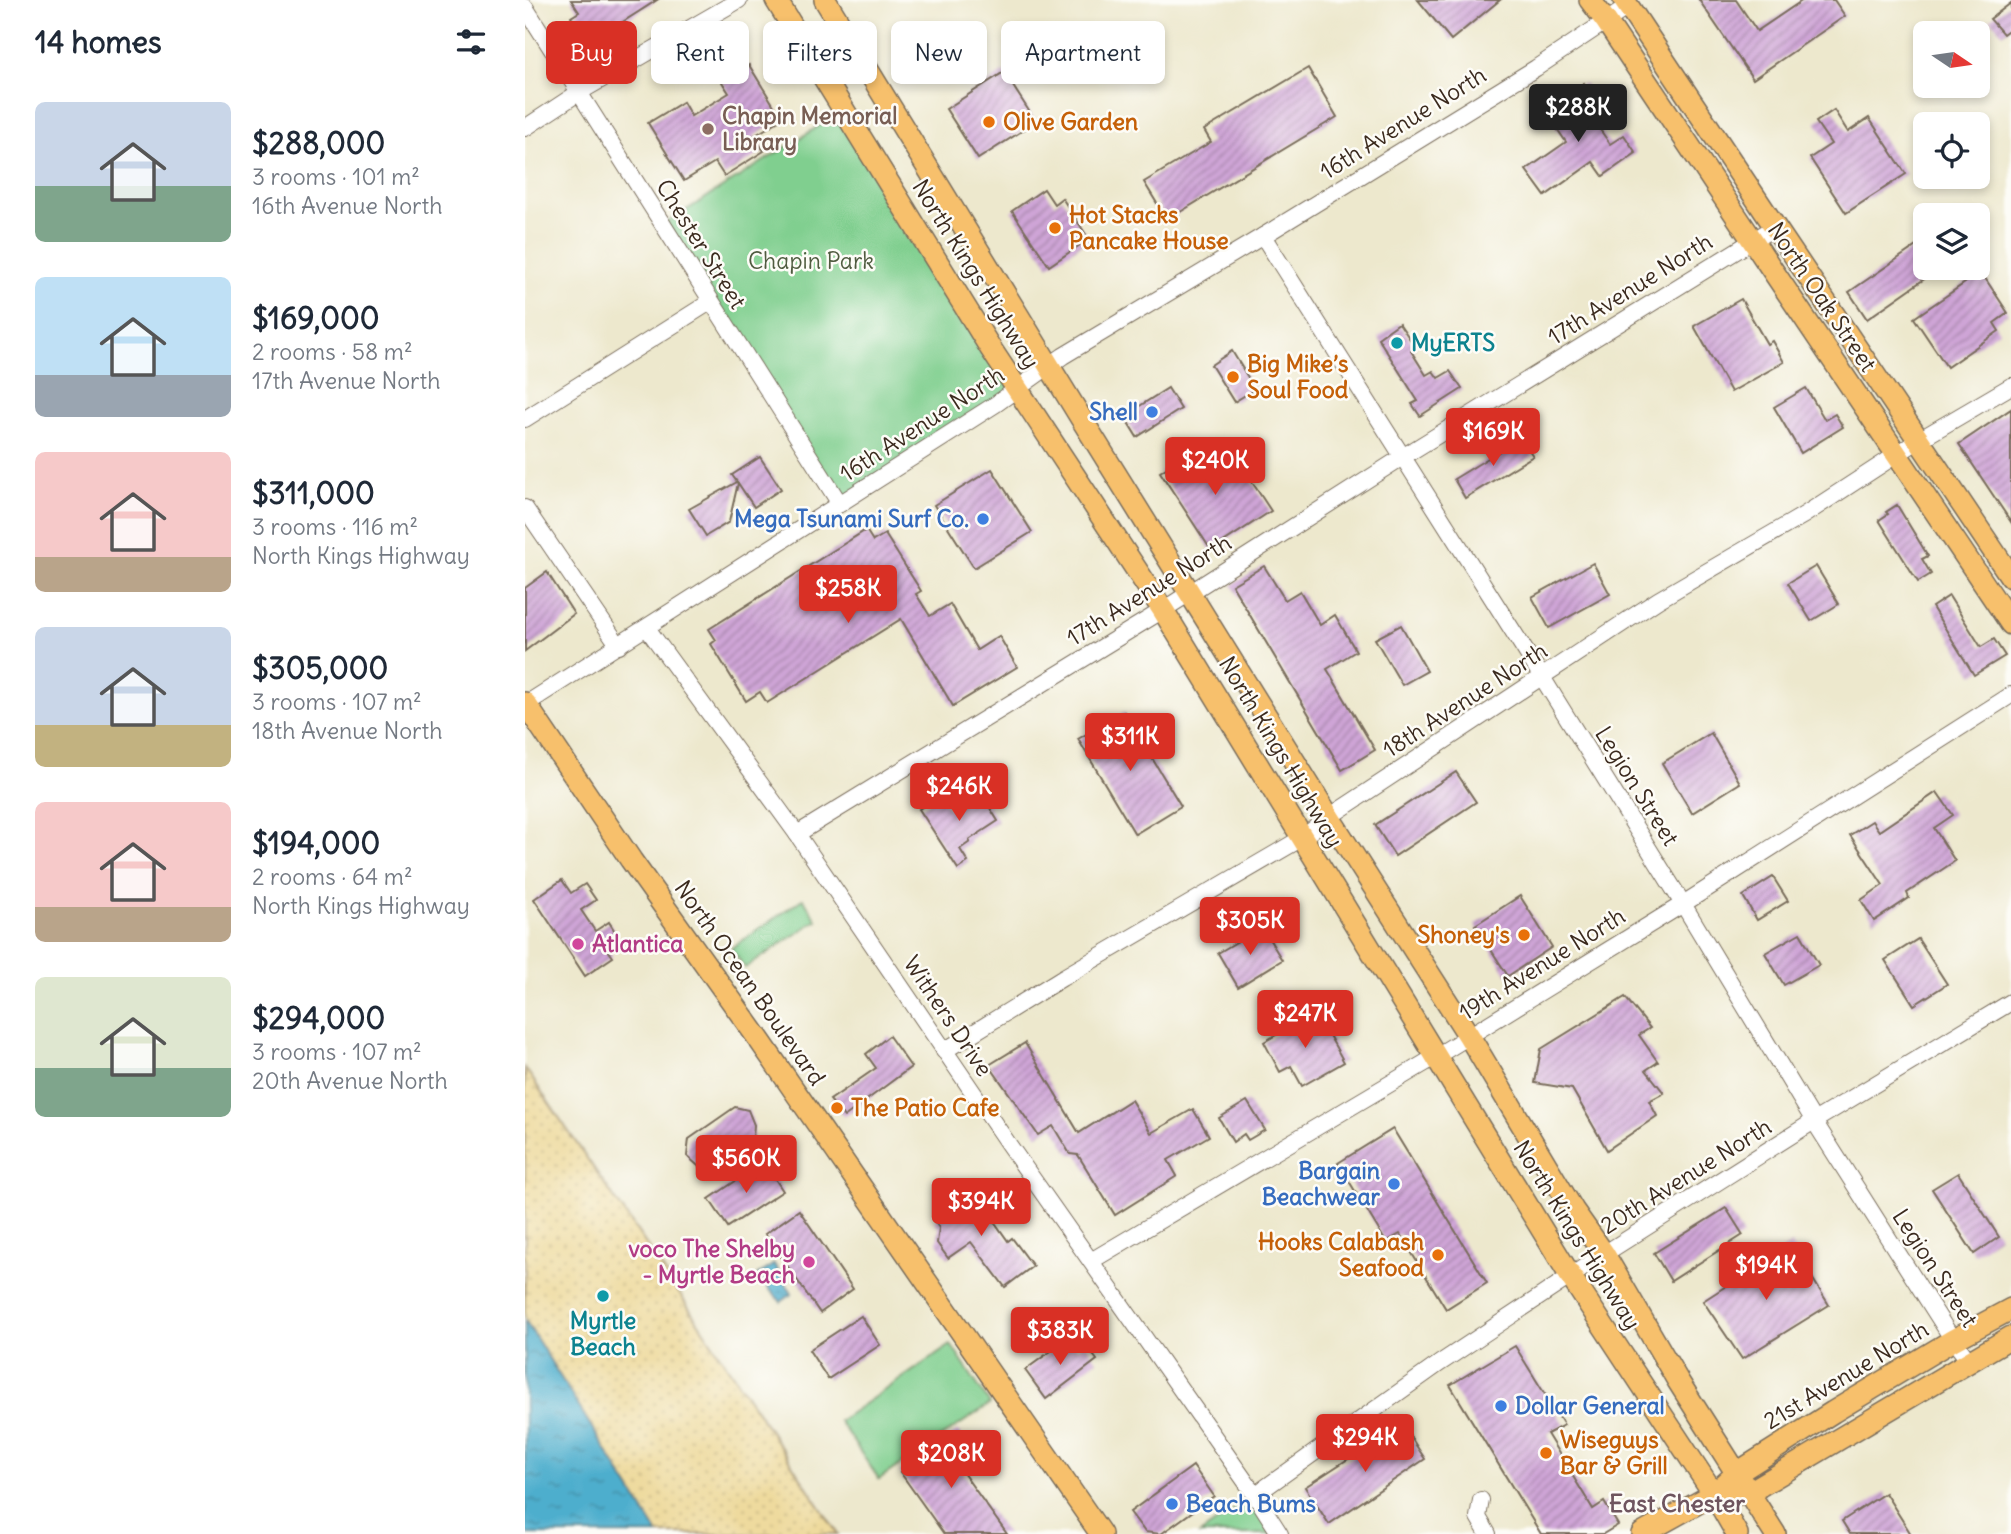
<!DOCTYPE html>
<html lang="en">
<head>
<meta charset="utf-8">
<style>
	body { margin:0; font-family:Delius,sans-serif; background:#f6f6f7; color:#1f2937; height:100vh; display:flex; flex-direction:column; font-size:26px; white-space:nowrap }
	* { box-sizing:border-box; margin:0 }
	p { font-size:23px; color:#747a83 }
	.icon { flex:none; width:38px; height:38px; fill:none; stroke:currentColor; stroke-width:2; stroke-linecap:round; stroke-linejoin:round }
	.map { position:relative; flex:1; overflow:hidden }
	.side { display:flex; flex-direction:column; background:#fff; width:525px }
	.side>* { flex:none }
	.guide { position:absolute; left:21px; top:21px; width:665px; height:63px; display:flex; gap:14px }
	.needle { width:46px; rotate:103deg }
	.buttons { position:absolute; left:1388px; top:21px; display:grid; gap:14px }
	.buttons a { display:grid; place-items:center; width:77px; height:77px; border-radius:10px; background:#fff; box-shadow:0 4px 10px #0003; font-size:35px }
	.price { position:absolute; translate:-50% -60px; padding:0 16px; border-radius:7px; background:#d93025; color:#fff; font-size:23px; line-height:46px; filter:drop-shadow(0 2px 4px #0008) }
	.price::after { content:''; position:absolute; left:50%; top:42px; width:21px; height:16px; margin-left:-10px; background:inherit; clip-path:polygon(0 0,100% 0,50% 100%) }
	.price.current { background:#222; color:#fff }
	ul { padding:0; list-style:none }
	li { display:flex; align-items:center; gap:21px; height:175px; padding:0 35px }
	li span { display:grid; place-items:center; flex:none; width:196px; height:140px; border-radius:10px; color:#555 }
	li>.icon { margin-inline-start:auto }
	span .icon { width:84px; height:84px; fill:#fffc; stroke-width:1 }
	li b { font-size:30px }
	h2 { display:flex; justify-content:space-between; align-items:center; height:84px; padding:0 35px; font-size:30px }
	.pill { padding:0 24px; border-radius:10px; background:#fff; box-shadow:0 4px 10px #0003; font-size:24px; line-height:63px }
	.pill.current { background:#d93025; color:#fff }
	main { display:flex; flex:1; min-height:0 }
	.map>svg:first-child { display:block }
	.sand { fill:url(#sand-dots); stroke:#94825e; stroke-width:2 }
	.park { fill:#80cf8f; stroke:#5e7c56; stroke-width:2 }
	.water { fill:url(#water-ripples); stroke:#446c76; stroke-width:2 }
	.building { fill:url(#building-hatch) }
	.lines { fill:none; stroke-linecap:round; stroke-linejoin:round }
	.minor-casing { stroke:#796c5b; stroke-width:18 }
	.major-casing { stroke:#796c5b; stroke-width:24 }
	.minor { stroke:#fff; stroke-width:16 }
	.major { stroke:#f7c06c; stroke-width:21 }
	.food-dot { fill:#e8710a; stroke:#fdfcf7; stroke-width:2.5 }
	.education-dot { fill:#8d6e63; stroke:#fdfcf7; stroke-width:2.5 }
	.culture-dot { fill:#0f9aa8; stroke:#fdfcf7; stroke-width:2.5 }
	.shop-dot { fill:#3f7fe0; stroke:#fdfcf7; stroke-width:2.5 }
	.hotel-dot { fill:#d1479c; stroke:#fdfcf7; stroke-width:2.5 }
	.labels { text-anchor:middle; stroke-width:5; stroke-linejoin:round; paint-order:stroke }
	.education-label { font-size:23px; font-weight:bold; fill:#785e54; stroke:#fdfcf7; text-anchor:start }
	.food-label { font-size:23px; font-weight:bold; fill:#c56008; stroke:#fdfcf7; text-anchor:start }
	.street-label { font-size:23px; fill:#3b2a1e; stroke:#fdfcf7 }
	.park-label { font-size:23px; fill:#505c40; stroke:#fdfcf7 }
	.culture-label { font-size:23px; font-weight:bold; fill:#0d838f; stroke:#fdfcf7; text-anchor:start }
	.shop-label { font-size:23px; font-weight:bold; fill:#366cbe; stroke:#fdfcf7; text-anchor:end }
	.hotel-label { font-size:23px; font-weight:bold; fill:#b23c85; stroke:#fdfcf7; text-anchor:start }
	.neighbourhood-label { font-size:24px; font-weight:bold; fill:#6f555f; stroke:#fdfcf7 }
</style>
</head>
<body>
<main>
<section class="side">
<h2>14 homes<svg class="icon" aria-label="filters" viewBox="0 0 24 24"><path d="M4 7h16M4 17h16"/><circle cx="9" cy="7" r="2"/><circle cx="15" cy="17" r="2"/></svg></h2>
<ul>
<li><span style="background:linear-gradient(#c9d6e8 60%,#7fa58c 0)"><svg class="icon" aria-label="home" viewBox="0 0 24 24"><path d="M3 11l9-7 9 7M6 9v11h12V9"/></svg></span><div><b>$288,000</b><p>3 rooms · 101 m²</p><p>16th Avenue North</p></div></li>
<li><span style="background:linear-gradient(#bfe0f5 70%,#9aa5b1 0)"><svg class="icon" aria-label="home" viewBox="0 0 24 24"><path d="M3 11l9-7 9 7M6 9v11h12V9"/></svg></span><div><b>$169,000</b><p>2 rooms · 58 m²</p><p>17th Avenue North</p></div></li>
<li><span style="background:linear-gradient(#f6c9c9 75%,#b9a48a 0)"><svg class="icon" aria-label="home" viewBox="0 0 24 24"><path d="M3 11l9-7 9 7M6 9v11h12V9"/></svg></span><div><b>$311,000</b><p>3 rooms · 116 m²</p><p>North Kings Highway</p></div></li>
<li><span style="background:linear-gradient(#c9d6e8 70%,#c2b280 0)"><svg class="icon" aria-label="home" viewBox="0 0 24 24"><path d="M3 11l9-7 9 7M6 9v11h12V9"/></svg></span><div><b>$305,000</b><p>3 rooms · 107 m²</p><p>18th Avenue North</p></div></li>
<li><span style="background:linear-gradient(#f6c9c9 75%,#b9a48a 0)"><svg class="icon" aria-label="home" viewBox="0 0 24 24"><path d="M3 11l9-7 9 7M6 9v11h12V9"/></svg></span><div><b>$194,000</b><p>2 rooms · 64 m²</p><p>North Kings Highway</p></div></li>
<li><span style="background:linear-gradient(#dfe7d0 65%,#7fa58c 0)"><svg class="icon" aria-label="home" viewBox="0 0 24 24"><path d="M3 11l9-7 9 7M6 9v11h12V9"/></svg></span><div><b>$294,000</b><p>3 rooms · 107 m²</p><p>20th Avenue North</p></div></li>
</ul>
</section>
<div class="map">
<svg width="1486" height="1534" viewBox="0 0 1486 1534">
	<defs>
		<pattern id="sand-dots" width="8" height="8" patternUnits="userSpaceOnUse" patternTransform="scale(1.75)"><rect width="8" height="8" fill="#eeda9e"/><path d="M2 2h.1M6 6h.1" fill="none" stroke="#cdbb88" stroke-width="1.8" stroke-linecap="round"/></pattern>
		<pattern id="water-ripples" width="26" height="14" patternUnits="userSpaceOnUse" patternTransform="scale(1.75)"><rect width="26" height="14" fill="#4eaecd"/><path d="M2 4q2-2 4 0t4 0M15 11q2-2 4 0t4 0" fill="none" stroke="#428ea6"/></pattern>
		<pattern id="building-hatch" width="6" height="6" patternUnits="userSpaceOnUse" patternTransform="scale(1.75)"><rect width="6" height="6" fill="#cfa5d7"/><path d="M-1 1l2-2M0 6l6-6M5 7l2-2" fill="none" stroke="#a987ae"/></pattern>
	</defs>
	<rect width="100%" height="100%" fill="#fdfcf7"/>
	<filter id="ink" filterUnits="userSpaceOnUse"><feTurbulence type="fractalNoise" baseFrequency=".0143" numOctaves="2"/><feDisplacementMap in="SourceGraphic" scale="14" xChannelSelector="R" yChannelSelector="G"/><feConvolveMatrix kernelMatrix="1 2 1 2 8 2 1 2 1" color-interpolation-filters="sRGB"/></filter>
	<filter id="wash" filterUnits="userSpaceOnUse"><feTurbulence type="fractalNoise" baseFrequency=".00686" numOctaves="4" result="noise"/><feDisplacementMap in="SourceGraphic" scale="28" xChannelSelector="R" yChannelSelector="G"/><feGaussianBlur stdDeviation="1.57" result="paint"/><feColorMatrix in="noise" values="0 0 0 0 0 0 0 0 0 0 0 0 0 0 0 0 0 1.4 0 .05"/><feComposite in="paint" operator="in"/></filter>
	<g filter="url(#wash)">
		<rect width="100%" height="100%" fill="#ede8cd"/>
		<polygon class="sand" points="0,1068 140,1272 313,1534 133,1534 0,1320"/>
		<g class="park">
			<polygon points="320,112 492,390 315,504 138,225 305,119"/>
			<polygon points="278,899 292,920 220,968 206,948"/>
			<polygon points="426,1345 465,1404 354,1479 314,1421"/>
			<polygon points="730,1495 748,1534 675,1534"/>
		</g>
		<g class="water">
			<polygon points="249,1264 267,1294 256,1302 232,1276"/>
			<polygon points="0,1320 133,1534 0,1534"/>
		</g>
		<g id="blocks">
			<g class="building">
				<polygon points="46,0 132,0 63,44 46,17 54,12"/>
				<polygon points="893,0 975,0 926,40"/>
				<polygon points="1174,0 1211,0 1232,31 1278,0 1309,0 1320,16 1228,79"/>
				<polygon points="1486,3 1486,28 1478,34 1465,19"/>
				<polygon points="224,65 257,119 229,136 239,151 199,176 190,162 159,181 123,123 158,102 166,116 204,93 197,82"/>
				<polygon points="783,68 812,117 642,220 619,182 686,142 679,130"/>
				<polygon points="479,72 511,122 453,159 421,109"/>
				<polygon points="1059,83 1073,103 1062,111 1085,144 1099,135 1111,153 1078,176 1068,162 1020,196 1001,170 1041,142 1020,111"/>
				<polygon points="1309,110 1323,132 1344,118 1381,174 1321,213 1285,158 1306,144 1291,122"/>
				<polygon points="519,189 529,204 537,198 564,239 524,266 487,211"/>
				<polygon points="1400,240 1400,268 1415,268 1342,319 1324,292"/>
				<polygon points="1456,272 1483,313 1469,323 1474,331 1422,367 1389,318"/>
				<polygon points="1216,299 1242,344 1247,341 1259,362 1206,392 1169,326"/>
				<polygon points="874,323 891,348 886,351 901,375 908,371 913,378 925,371 937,389 895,416 887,404 893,401 853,338"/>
				<polygon points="707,351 730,389 709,402 686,365"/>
				<polygon points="643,388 656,409 612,437 599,416"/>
				<polygon points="1281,388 1300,420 1310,414 1318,427 1276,453 1249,407"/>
				<polygon points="1486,409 1486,522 1434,444"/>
				<polygon points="996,438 1008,456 940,498 929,479"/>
				<polygon points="674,447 690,473 712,459 746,511 686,550 635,472"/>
				<polygon points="235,457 256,489 229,507 213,483 204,522 181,536 164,509 212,482 207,475"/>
				<polygon points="467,469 507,532 449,568 409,505"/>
				<polygon points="1372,505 1403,556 1397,559 1406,574 1393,582 1354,520 1363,514 1361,512"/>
				<polygon points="341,530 348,541 360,534 396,591 391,594 405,616 425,604 452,650 474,636 492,667 428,706 376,619 242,703 235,692 221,701 186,644 191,640 184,629"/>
				<polygon points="1068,563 1085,594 1024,628 1007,597"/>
				<polygon points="739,566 760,600 775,591 795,625 810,615 831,651 802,669 850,750 817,770 707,585"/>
				<polygon points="1291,566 1314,604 1286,621 1263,583"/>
				<polygon points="22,572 49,614 0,651 0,588"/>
				<polygon points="1424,596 1456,647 1469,639 1480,656 1449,675 1407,607"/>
				<polygon points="876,625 902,671 877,685 850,639"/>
				<polygon points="599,712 656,806 610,834 553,739"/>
				<polygon points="1186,733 1215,783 1167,813 1137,763"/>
				<polygon points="931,772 951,802 870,856 850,825"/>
				<polygon points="454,790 473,821 444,840 445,842 435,849 443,862 433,869 394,809 415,796 424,809"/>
				<polygon points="1412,792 1428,815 1409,828 1430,861 1382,893 1384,898 1349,921 1336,900 1358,885 1325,835 1347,821 1354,831"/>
				<polygon points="1248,877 1263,901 1232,920 1218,896"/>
				<polygon points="37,880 46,893 60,884 71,900 56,910 70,931 84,922 96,941 83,950 88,957 60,976 9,899"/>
				<polygon points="995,896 1027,947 983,976 950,925"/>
				<polygon points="737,927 757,960 713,987 693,953"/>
				<polygon points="1275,933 1294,965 1259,985 1240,953"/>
				<polygon points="1393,939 1422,984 1389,1005 1360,960"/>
				<polygon points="1100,997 1125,1028 1114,1035 1133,1062 1121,1070 1139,1093 1124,1101 1132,1116 1082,1150 1047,1089 1010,1083 1016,1049"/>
				<polygon points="791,1012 819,1062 777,1086 766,1066 755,1072 739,1042"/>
				<polygon points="364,1036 386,1067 319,1117 305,1100 351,1068 341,1054"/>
				<polygon points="500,1043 554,1133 606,1100 626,1133 668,1109 684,1136 643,1160 652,1176 590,1215 553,1155 545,1154 528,1126 513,1135 464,1065"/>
				<polygon points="722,1101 740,1130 723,1140 719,1134 708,1142 694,1118"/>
				<polygon points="210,1107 223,1110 229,1125 228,1137 180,1172 162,1156 164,1139"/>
				<polygon points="868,1129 962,1283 921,1309 875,1234 861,1242 813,1163"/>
				<polygon points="239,1162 258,1191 203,1227 184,1199"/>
				<polygon points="1433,1173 1474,1237 1449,1254 1407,1189"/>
				<polygon points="447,1190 483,1241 487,1238 508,1266 480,1287 446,1242 423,1258 412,1243 414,1228 409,1221 424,1210 422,1208"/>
				<polygon points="1201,1208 1218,1235 1146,1281 1129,1253"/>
				<polygon points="274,1210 328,1289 295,1313 240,1234"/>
				<polygon points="1266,1244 1304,1305 1217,1359 1178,1301"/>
				<polygon points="336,1316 355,1345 303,1379 284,1350"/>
				<polygon points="544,1338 552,1349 560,1344 572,1360 521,1399 500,1370"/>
				<polygon points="990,1346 1039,1425 1022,1434 1068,1509 1079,1502 1093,1525 1078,1534 1016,1534 925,1385"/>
				<polygon points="877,1424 900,1459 804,1524 780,1487"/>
				<polygon points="433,1431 452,1459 436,1470 482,1534 419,1534 375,1472"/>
				<polygon points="668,1466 689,1496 636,1534 620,1532 605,1512"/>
				<polygon points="1360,1493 1386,1534 1325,1534 1317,1521"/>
			</g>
		</g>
	</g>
	<g filter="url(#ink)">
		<use href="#blocks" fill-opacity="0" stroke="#796c5b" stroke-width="2"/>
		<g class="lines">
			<g class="minor-casing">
				<g id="minor">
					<polyline points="0,7 315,504"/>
					<polyline points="0,128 53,93 214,0"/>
					<polyline points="738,236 1017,677 1158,904 1289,1121 1428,1340 1444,1361"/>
					<polyline points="0,419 185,302"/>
					<polyline points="0,508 94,646"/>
					<polyline points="122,628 272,834 484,1145 730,1495 755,1534"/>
					<polyline points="1,704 471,404 538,356 738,236 1011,68 1104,6"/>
					<polyline points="272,834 638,610 879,456 1250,227"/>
					<polyline points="419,1051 537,978 777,838 804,817 1133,600 1279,515 1394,440 1486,386"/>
					<polyline points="566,1261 910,1057 1158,904 1486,695"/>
					<polyline points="730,1495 915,1363 1079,1254 1289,1121 1486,1002"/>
					<polyline points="956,1500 953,1517 963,1534"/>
				</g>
			</g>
			<g class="major-casing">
				<g id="major">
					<polyline points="251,0 466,349 638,610 1046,1277 1189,1494 1212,1534"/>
					<polyline points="300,0 559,423 804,817 944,1036 1048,1210 1079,1254 1153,1381 1250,1534"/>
					<polyline points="1065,0 1081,21 1248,271 1486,624"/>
					<polyline points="1099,0 1250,227 1486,577"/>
					<polyline points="0,703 106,860 233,1038 576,1534"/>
					<polyline points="1212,1494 1223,1493 1486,1337"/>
					<polyline points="1117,1534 1189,1494 1212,1473 1308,1412 1428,1340 1486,1309"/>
				</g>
			</g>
			<use href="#minor" class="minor"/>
			<use href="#major" class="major"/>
		</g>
	</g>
	<g class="food-dot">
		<circle cx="464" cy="122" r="7"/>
		<circle cx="530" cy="228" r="7"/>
		<circle cx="708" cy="377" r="7"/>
		<circle cx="999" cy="935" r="7"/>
		<circle cx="312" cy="1108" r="7"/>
		<circle cx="913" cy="1255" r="7"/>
		<circle cx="1021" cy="1453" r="7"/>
	</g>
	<circle class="education-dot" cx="183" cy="129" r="7"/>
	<g class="culture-dot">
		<circle cx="872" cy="343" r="7"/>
		<circle cx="78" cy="1296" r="7"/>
	</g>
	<g class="shop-dot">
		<circle cx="627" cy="412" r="7"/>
		<circle cx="458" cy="519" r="7"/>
		<circle cx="869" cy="1184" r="7"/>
		<circle cx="976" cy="1406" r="7"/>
		<circle cx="647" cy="1504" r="7"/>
	</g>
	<g class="hotel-dot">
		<circle cx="53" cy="944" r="7"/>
		<circle cx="284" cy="1262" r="7"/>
	</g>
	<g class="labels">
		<g class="education-label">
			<text x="197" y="124">Chapin Memorial<tspan x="197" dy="26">Library</tspan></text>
		</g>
		<g class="food-label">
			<text x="478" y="130">Olive Garden</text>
			<text x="544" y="223">Hot Stacks<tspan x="544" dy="26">Pancake House</tspan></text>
			<text x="722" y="372">Big Mike’s<tspan x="722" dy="26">Soul Food</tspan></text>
			<text x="985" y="943" text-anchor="end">Shoney's</text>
			<text x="326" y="1116">The Patio Cafe</text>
			<text x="899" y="1250" text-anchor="end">Hooks Calabash<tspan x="899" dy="26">Seafood</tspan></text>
			<text x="1035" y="1448">Wiseguys<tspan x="1035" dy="26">Bar &amp; Grill</tspan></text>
		</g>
		<g class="street-label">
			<text transform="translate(878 123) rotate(-32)" y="8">16th Avenue North</text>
			<text transform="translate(176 244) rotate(58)" y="8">Chester Street</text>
			<text transform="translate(451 274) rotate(58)" y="8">North Kings Highway</text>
			<text transform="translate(1105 289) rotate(-32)" y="8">17th Avenue North</text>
			<text transform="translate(1297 297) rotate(56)" y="8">North Oak Street</text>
			<text transform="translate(397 424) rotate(-33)" y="8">16th Avenue North</text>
			<text transform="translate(624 590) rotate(-32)" y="8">17th Avenue North</text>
			<text transform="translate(940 700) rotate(-33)" y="8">18th Avenue North</text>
			<text transform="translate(756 752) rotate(59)" y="8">North Kings Highway</text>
			<text transform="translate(1112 786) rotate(58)" y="8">Legion Street</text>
			<text transform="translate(1017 964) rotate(-32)" y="8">19th Avenue North</text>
			<text transform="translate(225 983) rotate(55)" y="8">North Ocean Boulevard</text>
			<text transform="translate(423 1016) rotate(56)" y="8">Withers Drive</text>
			<text transform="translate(1161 1176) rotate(-32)" y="8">20th Avenue North</text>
			<text transform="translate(1052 1235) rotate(58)" y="8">North Kings Highway</text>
			<text transform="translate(1410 1268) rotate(57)" y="8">Legion Street</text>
			<text transform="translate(1321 1375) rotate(-31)" y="8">21st Avenue North</text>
		</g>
		<g class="park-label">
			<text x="286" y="269">Chapin Park</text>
		</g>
		<g class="culture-label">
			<text x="886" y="351">MyERTS</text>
			<text x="78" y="1329" text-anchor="middle">Myrtle<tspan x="78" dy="26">Beach</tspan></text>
		</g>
		<g class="shop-label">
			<text x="613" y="420">Shell</text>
			<text x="444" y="527">Mega Tsunami Surf Co.</text>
			<text x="855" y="1179">Bargain<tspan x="855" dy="26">Beachwear</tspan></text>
			<text x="990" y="1414" text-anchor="start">Dollar General</text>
			<text x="661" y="1512" text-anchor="start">Beach Bums</text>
		</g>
		<g class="hotel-label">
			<text x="67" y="952">Atlantica</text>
			<text x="270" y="1257" text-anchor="end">voco The Shelby<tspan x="270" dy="26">- Myrtle Beach</tspan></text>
		</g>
		<g class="neighbourhood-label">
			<text x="1152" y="1512">East Chester</text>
		</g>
	</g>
</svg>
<div class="buttons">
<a><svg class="needle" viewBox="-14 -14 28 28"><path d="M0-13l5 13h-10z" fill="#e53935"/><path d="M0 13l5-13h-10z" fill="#747a83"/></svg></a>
<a><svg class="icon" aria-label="locate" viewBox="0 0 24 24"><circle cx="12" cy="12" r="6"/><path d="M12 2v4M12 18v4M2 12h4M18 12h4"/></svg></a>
<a><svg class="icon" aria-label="layers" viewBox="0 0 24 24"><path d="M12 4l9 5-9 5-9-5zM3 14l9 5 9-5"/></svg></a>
</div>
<b class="price current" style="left:1053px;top:144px">$288K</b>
<b class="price" style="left:968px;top:468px">$169K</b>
<b class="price" style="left:690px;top:497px">$240K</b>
<b class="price" style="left:323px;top:625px">$258K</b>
<b class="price" style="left:605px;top:773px">$311K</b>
<b class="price" style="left:434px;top:823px">$246K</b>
<b class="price" style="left:725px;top:957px">$305K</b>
<b class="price" style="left:780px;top:1050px">$247K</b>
<b class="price" style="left:221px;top:1195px">$560K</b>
<b class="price" style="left:456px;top:1238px">$394K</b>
<b class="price" style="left:1241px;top:1302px">$194K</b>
<b class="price" style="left:535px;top:1367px">$383K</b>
<b class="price" style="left:840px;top:1474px">$294K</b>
<b class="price" style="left:426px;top:1490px">$208K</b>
<div class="guide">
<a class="pill current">Buy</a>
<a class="pill">Rent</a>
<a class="pill">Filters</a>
<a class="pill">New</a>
<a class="pill">Apartment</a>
</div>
</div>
</main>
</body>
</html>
